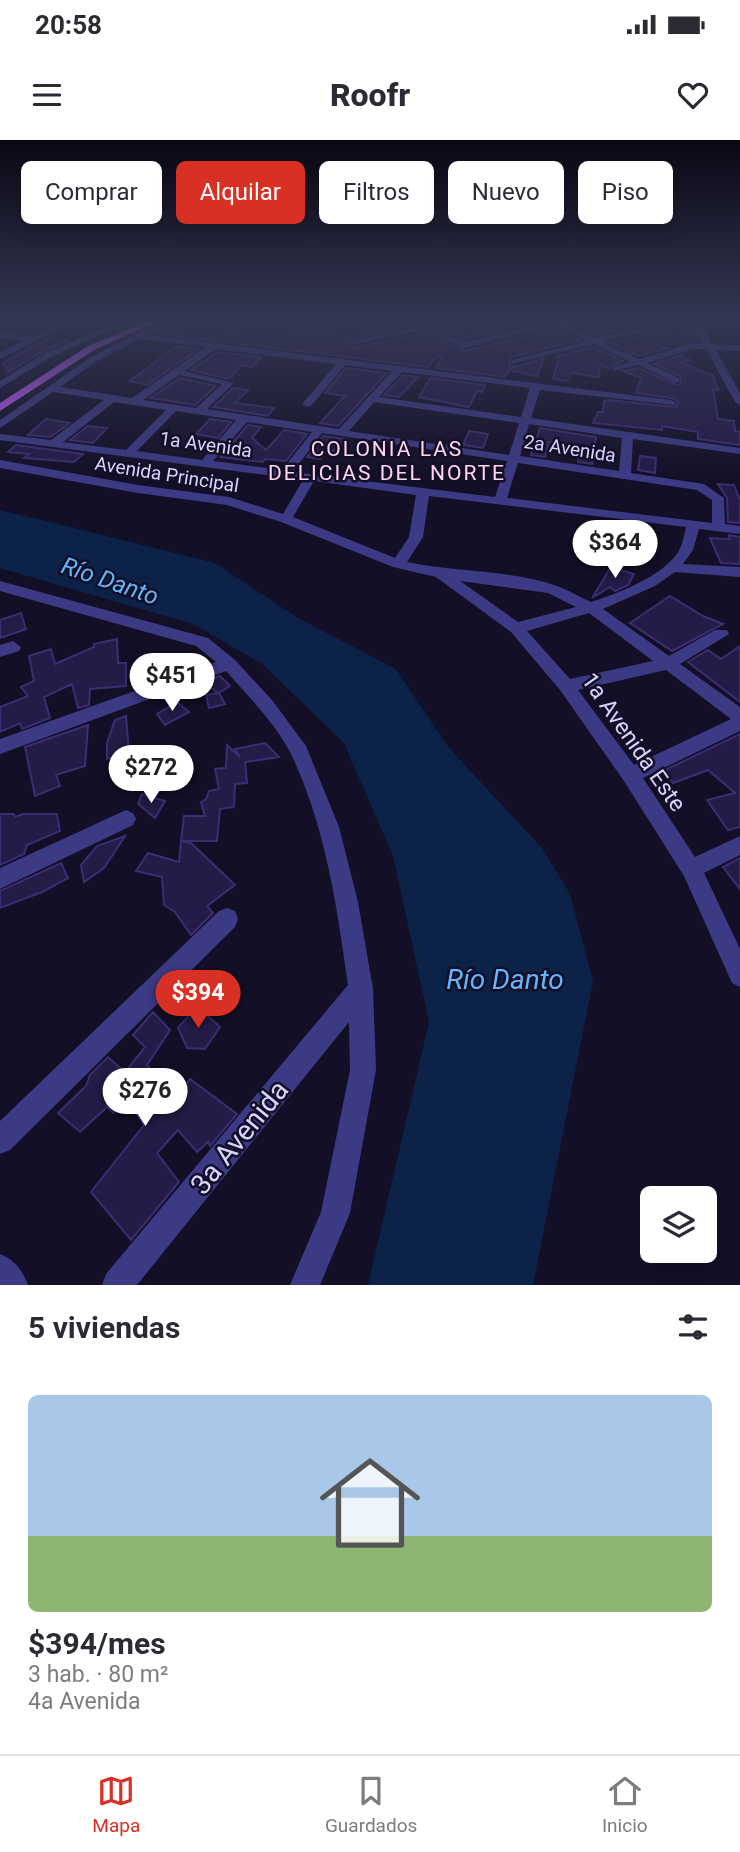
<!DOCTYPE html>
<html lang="es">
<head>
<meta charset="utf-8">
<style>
	body { margin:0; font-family:Roboto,sans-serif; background:#f7f7f7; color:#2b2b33; height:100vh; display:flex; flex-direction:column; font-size:26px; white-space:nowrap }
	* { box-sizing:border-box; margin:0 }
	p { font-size:23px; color:#7c7c81 }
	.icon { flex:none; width:38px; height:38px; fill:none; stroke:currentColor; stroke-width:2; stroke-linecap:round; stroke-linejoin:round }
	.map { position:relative; height:1145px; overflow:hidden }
	.details { display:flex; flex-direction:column; background:#fff; flex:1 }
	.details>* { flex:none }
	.top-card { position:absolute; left:21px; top:21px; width:698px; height:63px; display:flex; gap:14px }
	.buttons { position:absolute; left:640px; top:1046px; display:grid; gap:14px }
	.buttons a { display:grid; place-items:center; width:77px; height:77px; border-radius:10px; background:#fff; box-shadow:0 4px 18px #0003; font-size:35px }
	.price { position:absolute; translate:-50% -60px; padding:0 16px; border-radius:24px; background:#fff; color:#222; font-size:23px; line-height:46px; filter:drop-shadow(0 2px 4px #0008) }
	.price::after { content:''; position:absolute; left:50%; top:42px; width:21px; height:16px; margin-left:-10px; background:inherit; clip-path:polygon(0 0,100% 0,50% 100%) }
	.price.on { background:#d93025; color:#fff }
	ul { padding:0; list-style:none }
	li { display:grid; align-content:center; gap:14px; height:371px; padding:0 28px }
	li span { display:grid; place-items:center; height:217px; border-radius:10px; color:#555 }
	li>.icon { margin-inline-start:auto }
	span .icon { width:126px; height:126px; fill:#fffc; stroke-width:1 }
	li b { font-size:30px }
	h2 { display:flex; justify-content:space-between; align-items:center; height:84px; padding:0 28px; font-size:30px }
	.pill { padding:0 24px; border-radius:10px; background:#fff; box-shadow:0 4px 18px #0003; font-size:24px; line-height:63px }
	.pill.on { background:#d93025; color:#fff }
	.status { display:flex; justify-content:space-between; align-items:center; height:49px; padding:0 35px; background:#fff; direction:ltr }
	.status svg { height:19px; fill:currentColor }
	header { display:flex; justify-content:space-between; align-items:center; height:91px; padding:0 28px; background:#fff; font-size:32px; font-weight:800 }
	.menu { display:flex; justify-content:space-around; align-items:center; height:98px; border-top:2px solid #e1e1e2; background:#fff; font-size:19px; color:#7c7c81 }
	.menu a { display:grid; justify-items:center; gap:4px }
	.menu .on { color:#d93025 }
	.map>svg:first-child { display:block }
	.water { fill:#0c2248 }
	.building { fill:#241b47; stroke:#3b2d73; stroke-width:2 }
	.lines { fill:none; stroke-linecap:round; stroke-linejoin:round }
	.minor { fill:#3d3a85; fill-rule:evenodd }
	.major { fill:#c25bff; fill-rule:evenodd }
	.labels { text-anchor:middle; stroke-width:5; stroke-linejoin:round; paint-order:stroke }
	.far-street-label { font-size:19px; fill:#d9d4ff; stroke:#130f26 }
	.far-neighbourhood-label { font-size:21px; letter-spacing:2px; fill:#ffd6f0; stroke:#130f26 }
	.street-label { font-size:23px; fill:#d9d4ff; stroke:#130f26 }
	.water-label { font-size:24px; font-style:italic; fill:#62b6ff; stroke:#130f26 }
	.near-water-label { font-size:28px; font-style:italic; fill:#62b6ff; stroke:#130f26 }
	.near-street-label { font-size:28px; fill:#d9d4ff; stroke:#130f26 }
</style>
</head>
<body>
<div class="status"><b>20:58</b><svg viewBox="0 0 49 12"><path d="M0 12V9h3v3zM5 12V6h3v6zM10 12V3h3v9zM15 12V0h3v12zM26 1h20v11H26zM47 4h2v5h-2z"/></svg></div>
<header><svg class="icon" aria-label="menu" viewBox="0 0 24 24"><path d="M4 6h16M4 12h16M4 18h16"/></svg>Roofr<svg class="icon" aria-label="heart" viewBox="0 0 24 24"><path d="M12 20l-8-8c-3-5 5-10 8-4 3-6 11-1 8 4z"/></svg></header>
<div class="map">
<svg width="740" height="1145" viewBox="0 0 740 1145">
	<rect width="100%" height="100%" fill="#130f26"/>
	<polygon class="water" points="0,370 215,423 298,478 396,529 449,608 542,708 570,754 593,841 533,1145 368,1145 429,882 393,716 344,603 262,524 193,484 0,428"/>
	<g class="building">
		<polygon points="206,179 213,179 232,190 262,179 337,179 292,190 299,197 368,180 374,185 407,179 413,185 346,201 353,208 427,192 464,211 557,189 580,200 511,217 509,224 513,227 544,219 537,236 509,230 505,237 436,228 442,218 438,215 427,227 159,194 187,183"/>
		<polygon points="473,179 549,179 464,199 443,189 471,182"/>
		<polygon points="583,179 668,179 596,195 573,184"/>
		<polygon points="680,185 694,192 698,200 681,204 656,203 667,208 639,216 611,203"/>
		<polygon points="50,197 66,201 44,211 8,232 3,223"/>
		<polygon points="176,206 199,209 147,245 130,241"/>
		<polygon points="594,207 623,221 609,228 600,225 599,237 571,233 568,241 553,239 559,218 554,217"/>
		<polygon points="217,212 261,217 252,227 242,225 229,239 191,230"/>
		<polygon points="681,215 690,220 680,222 712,235 719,250 713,249 718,279 734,281 735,291 740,292 740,305 698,299 698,292 662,286 662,290 593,283 598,272 603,272 604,261 608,260 676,267 679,262 672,258 636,253 641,238 623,231 638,228 677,245 681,244 680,236 654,224"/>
		<polygon points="346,228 387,233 338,286 320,283 345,256 325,253"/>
		<polygon points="403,235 418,237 399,257 384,255"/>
		<polygon points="180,238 216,246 195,265 150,258"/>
		<polygon points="430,238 485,245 482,252 477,251 469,267 419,257"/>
		<polygon points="233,248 248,250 235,263 274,268 268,276 213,267"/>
		<polygon points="46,279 70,283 50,297 28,295"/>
		<polygon points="210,279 231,282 218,298 196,294"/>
		<polygon points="248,285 261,287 252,298 266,310 284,290 307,294 286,321 265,319 263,322 220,317"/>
		<polygon points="88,286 107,288 93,303 70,300"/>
		<polygon points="540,288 596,297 592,324 578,322 581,307 549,302 545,317 531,315"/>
		<polygon points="469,291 488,294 483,308 463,305"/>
		<polygon points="323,296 345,299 335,311 327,310 320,319 307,317"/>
		<polygon points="16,305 83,314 74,322 24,318 29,314 8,312"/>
		<polygon points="640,316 656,318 655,333 638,330"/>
		<polygon points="718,344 734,345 740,360 740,383 728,382 727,358"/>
		<polygon points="729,395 740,397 740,424 721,423 710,398 730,399"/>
		<polygon points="611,427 634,434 628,445 615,451 610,447 592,458"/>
		<polygon points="670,456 703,476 723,484 672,511 630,483"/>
		<polygon points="21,473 26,489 0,498 0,480"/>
		<polygon points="117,499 118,523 126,523 126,546 90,549 89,565 78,568 72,544 44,557 50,578 22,589 20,583 0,592 0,567 28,556 21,547 34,541 29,516 51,509 55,524 94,507 94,504"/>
		<polygon points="740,506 740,562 688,522 708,510 721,519"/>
		<polygon points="220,536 230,546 219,553 225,564 209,568 206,555 218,553 203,542"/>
		<polygon points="177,562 189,572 165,585 157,574"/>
		<polygon points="126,576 129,612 107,619 107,603 115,580"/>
		<polygon points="88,585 85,626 56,635 60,646 35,656 25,607"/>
		<polygon points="740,594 740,687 728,690 707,660 735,653 708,630 673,643 663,631"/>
		<polygon points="265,603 279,617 245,622 247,643 235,644 234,667 220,669 217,701 181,701 184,676 205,676 201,662 206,659 209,651 219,649 215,629 226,628 227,605 240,617 235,609"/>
		<polygon points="184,616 179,633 154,636 156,619"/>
		<polygon points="142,654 165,661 155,678 138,664"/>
		<polygon points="0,674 14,674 15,677 23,674 57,674 60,691 27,705 24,714 0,725"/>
		<polygon points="125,696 104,728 84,742 81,725 97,706"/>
		<polygon points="181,701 191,703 235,745 207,766 213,773 191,795 175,772 164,765 162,737 136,731 148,713 179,722"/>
		<polygon points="740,718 740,749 723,727"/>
		<polygon points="61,723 68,738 42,752 0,768 0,751"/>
		<polygon points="197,866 220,887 205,909 187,908 178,888"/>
		<polygon points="153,872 170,890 147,925 177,957 190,939 237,974 210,1006 208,1002 197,1012 178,990 157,1013 179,1042 131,1100 91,1052 144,985 126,958 113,973 107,967 80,992 58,973 86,946 90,935 108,917 125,932 145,907 133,895"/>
	</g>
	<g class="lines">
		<g class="minor">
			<polygon points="13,179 24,179 0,189 0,183"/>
			<polygon points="70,179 80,179 0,219 0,212 23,201 0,197 0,191 31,197"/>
			<polygon points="126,179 136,179 51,217 0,248 0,241 45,213"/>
			<path d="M178 179H189L149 195 671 260 676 263 675 265 540 250 531 278 740 308V314L633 299 631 333 704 344 724 358 725 384 740 386V394L699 389 693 410 683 424 740 427V437L675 432 655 446 603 469 669 516 715 490H727L729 494 680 524 740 567V591L643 638 695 717 740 696V715L704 733 740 809V847L732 843 684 736 624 641 560 550 511 492 436 437 393 427 281 382 227 365 138 353 0 328V320L138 345 229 357 283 374 303 340 0 300V294L51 300 104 260 53 252 0 288V280L91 217 135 194ZM139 199 206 207 132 258 60 247 97 221ZM216 209 336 224 302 264 307 267 311 266 345 225 392 231 339 289 207 269 234 243 185 231ZM402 232 530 248 521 277 379 257ZM179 235 222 244 196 268 143 260ZM114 262 166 270 126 310 63 302ZM374 262 519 283 509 315 349 291ZM176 271 236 280 202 320 137 311ZM247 282 312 292 282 330 213 321ZM529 284 622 298 619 331 520 316ZM322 293 507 321 495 357 293 332ZM518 323 697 350 712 360V383L507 358ZM314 341 416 355 409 397 395 418 293 377ZM429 356 686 387C684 396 682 407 677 414 660 437 619 453 591 462 580 457 568 450 557 446 513 430 454 432 407 422L423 397ZM460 441 548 453 576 467 518 482ZM589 473 653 521 570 539 527 491ZM666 530 731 579 634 625 578 550Z"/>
			<polygon points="215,179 232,181 259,179 231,187"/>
			<polygon points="347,179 362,179 298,194 294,191"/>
			<polygon points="409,179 419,179 429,184 470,179 436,188 464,202 550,182 552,179 580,179 566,184 596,198 679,179 679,182 603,202 639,219 692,203 703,204 690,179 698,179 712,204 740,205 740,211 716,210 740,253 740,265 735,262 706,209 693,209 647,223 679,238 679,242 676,243 638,225 613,231 613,227 630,222 594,204 512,224 512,220 587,201 557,186 463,208 427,189 352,205 348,202 420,186"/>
			<path d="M0 441 208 498 235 520 272 560 306 606 339 687 358 762 373 849 376 930 350 1073 320 1145H290L321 1072 350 930 349 882 137 1145H102L106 1134 348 845C337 767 326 689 292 616 277 585 249 557 226 531L0 614V599L216 522 196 506 0 451Z"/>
			<polygon points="13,501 21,507 19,511 0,517 0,505"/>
			<polygon points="126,670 133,673 136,679 133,685 0,749 0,728"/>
			<polygon points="227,768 235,771 238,779 235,787 10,1010 0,1014 0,981 219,771"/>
			<path d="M0 1114C15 1120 22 1130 28 1145H0Z"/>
		</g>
		<polygon class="major" points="153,179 163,179 94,210 0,271 0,263 88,206"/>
	</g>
	<linearGradient id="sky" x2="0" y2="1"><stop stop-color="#0a0815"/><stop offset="0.53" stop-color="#333752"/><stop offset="1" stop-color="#333752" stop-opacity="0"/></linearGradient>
	<rect width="740" height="339" fill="url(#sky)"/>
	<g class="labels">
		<g class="far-street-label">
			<text transform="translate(206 304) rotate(8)" y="7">1a Avenida</text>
			<text transform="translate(570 308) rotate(9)" y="7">2a Avenida</text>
			<text transform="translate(167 334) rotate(9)" y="7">Avenida Principal</text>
		</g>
		<g class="far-neighbourhood-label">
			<text x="387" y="316">COLONIA LAS<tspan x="387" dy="24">DELICIAS DEL NORTE</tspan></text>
		</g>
		<g class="street-label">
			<text transform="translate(634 602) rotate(55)" y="8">1a Avenida Este</text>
		</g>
		<g class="water-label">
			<text transform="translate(110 441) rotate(19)" y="8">Río Danto</text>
		</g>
		<g class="near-water-label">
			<text x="505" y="849">Río Danto</text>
		</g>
		<g class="near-street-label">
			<text transform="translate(239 997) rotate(-51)" y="10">3a Avenida</text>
		</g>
	</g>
</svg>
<div class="buttons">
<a><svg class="icon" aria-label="layers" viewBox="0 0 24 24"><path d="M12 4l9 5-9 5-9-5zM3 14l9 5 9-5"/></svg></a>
</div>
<b class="price" style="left:615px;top:440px">$364</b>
<b class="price" style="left:172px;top:573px">$451</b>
<b class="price" style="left:151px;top:665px">$272</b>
<b class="price on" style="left:198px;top:890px">$394</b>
<b class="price" style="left:145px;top:988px">$276</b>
<div class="top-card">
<a class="pill">Comprar</a>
<a class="pill on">Alquilar</a>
<a class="pill">Filtros</a>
<a class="pill">Nuevo</a>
<a class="pill">Piso</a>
</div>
</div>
<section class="details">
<h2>5 viviendas<svg class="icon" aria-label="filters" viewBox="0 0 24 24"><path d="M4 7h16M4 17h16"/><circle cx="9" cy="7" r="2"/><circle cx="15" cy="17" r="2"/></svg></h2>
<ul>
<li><span style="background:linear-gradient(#a9c7e8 65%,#8fb573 0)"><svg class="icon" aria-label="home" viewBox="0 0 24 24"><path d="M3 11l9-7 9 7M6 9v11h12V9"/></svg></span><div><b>$394/mes</b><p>3 hab. · 80 m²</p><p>4a Avenida</p></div></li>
</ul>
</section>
<nav class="menu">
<a class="on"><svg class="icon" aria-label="map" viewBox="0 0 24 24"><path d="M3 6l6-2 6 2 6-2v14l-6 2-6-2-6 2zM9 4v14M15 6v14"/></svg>Mapa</a>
<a><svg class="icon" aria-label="saved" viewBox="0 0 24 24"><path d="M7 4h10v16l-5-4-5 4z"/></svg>Guardados</a>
<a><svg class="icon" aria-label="home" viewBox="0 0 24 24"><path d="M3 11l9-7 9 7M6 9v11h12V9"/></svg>Inicio</a>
</nav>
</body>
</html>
